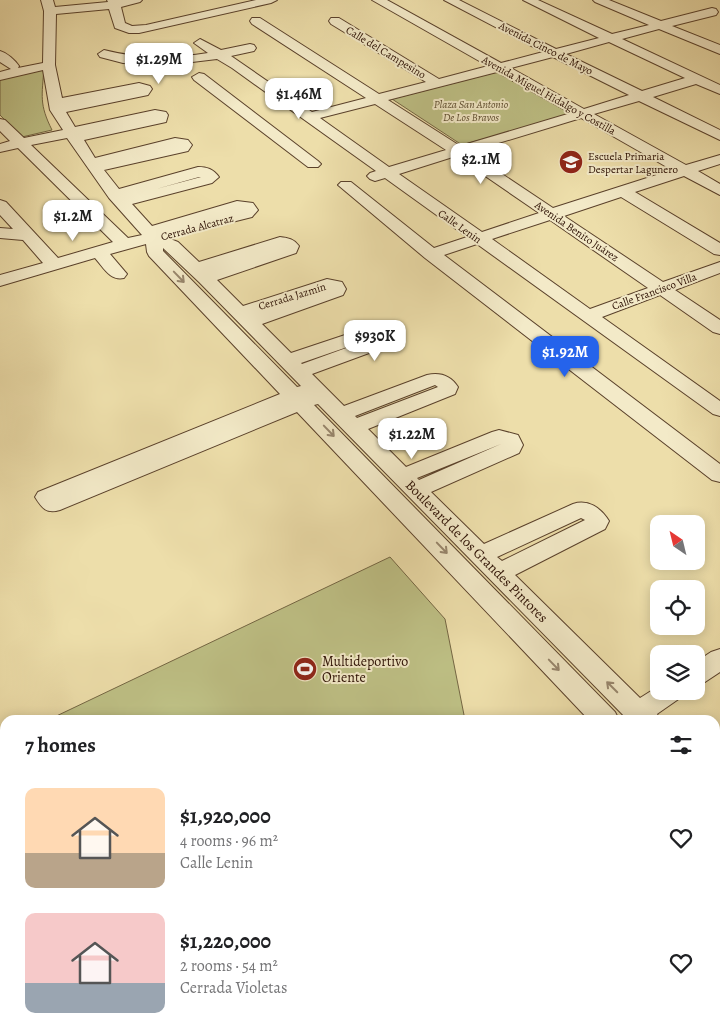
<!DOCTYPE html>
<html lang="en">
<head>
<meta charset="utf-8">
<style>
	body { margin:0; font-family:Alegreya,serif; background:#f2f2f2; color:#202124; height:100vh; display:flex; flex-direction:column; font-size:19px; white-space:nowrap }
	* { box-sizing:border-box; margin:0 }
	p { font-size:16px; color:#757577 }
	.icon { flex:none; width:28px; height:28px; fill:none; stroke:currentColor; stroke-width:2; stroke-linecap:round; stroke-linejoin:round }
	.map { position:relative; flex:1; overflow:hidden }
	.panel { position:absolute; left:0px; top:715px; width:720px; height:320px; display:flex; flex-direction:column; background:#fff; border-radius:15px 15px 0 0; box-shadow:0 2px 12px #0003 }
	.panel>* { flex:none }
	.needle { width:32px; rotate:325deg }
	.controls { position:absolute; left:650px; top:515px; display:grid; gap:10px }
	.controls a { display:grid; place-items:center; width:55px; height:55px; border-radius:10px; background:#fff; box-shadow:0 2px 12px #0003; font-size:25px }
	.price { position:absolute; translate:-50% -42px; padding:0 11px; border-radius:10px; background:#fff; color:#222; font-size:16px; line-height:32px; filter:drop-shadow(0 1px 2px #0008) }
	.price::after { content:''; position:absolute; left:50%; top:30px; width:15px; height:11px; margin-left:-8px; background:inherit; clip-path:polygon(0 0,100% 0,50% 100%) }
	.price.current { background:#2563eb; color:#fff }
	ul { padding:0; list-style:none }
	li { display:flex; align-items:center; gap:15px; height:125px; padding:0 25px }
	li span { display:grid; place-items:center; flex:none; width:140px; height:100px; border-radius:10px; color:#555 }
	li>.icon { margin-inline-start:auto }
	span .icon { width:60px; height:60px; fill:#fffc; stroke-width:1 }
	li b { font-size:21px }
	h2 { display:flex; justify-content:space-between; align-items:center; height:60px; padding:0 25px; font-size:21px }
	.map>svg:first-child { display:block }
	.green { fill:#bec085; stroke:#746643 }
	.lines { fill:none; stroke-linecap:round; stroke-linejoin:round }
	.minor-casing { stroke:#5a412b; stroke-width:2 }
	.minor { fill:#f3eac8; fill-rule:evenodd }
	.oneway { stroke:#98876e }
	.labels { text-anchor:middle; stroke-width:4; stroke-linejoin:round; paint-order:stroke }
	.far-street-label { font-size:11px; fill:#290d01; stroke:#f3eac8 }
	.far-park-label { font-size:11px; font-style:italic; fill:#5d4c2f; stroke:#f3eac8 }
	.far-poi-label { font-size:11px; fill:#290d01; stroke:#f3eac8; text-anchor:start }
	.street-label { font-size:14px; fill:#290d01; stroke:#f3eac8 }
	.poi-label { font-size:14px; fill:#290d01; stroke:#f3eac8; text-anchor:start }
</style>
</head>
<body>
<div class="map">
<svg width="720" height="1035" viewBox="0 0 720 1035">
	<rect width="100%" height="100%" fill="#eddeaa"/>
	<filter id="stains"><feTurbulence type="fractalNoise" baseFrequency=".004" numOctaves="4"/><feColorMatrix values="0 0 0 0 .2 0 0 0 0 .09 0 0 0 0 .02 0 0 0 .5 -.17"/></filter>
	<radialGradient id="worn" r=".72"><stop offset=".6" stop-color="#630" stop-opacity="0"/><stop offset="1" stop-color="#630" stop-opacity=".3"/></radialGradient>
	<g class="green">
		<path d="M44 68C42 96 39 104 52 130L22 137 0 115V79Z"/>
		<polygon points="497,72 571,114 462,145 392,99"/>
		<polygon points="390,557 445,619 465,720 48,720"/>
		<polygon points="5,741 5,804 0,794 0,743"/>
		<polygon points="0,814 5,823 5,1030 111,1030 113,1035 0,1035"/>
		<polygon points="118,1030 524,1030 525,1035 120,1035"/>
	</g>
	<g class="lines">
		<g class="minor-casing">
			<g id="minor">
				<path d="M41 0H53L55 7 108 2 107 0H142L140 2 121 7 125 23 132 26 146 25 256 0H277L271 3 139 33H129L115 28 109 9 56 14 55 65 62 98 139 83 150 86 152 89 148 95 66 112 75 127 155 110 166 112 168 115 166 122 84 140 95 158 175 138 188 140 192 145 188 151 104 170 119 189 198 167C207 167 213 169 219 177L212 183 132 204 152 226 237 201 253 203 258 210 252 217 168 238 178 242 199 262 280 237C288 238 294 239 299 246L296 253 217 280 243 306 327 279 342 282 346 289 343 295 262 324 291 353 381 323 397 328 401 336 399 342 312 374 344 406 427 375C440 372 451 376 458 387L455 394 368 429 406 467 492 432 499 430 518 435 523 445 519 453 431 492 484 544 573 504C588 499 601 508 609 521L605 529 515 575 640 698 659 686V691H684L680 698 657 714 660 720H628L318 404 314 405 615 712 619 720H589L297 412 60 510C46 514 42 508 35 497L38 492 280 394 149 256 147 252 146 244 110 254 127 274 124 278C110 281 104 268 95 258L0 286V275L43 263 23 240 0 238V228L13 229 0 215V200L6 202 58 258 113 242 18 148 0 152V144L10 141 0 131V119L5 120 24 138 63 130 50 110 43 70 0 80V72L11 69 0 62V51C7 53 15 60 19 66L18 68 43 63 44 11ZM67 138 109 198 142 235 128 238 31 145ZM199 177H201L156 189ZM163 248 199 282 301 386 297 387 163 251ZM382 335 302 364 301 363ZM435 385 438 387 357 418 355 416ZM501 444 419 480 417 478ZM581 518 585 520 502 561 497 557Z"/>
				<path d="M372 0H387L501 63 543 52 444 0H459L556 49 599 38 523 0H538L612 34 649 25 595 2 593 0H609L661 21 712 8 716 9 718 12 716 15 672 26 720 45V54L659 29 622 39 720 85V94L696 84 653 97 720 130V140L639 101 594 114 686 165 720 155V164L698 171 720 184V195L684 176 635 192 720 243V255L714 254 621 197 564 216 663 282 720 262V273L675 290 720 320V334L713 332 660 295 602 317 720 401V416L713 414 477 244 444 255 720 464V482L712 480 425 258 338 185 341 182H351L434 248 467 237 385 178 375 181 370 179 367 176 370 173 376 171 232 68 217 59 159 66 123 63 100 57 98 54 104 50C139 59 172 59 208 53L194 43 200 39 221 50 250 44 254 45 256 48 254 51 231 56 312 112 366 98 252 24 250 21 252 18H260L379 94 426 82 331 24 329 21 331 18H339L439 79 488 66ZM609 42 685 78 642 91 566 54ZM553 57 629 95 584 109 511 68ZM497 72 571 113 460 146 388 100ZM375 104 446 150 389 167 320 118ZM581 118 672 170 553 208 469 152ZM456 156 539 213 482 232 399 174ZM550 220 648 288 590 309 492 239Z"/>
				<polygon points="199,73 204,74 318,161 321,164 318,167 308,167 194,80 192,77"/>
				<polygon points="720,649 720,672 705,682 696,685 696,662 711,652"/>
				<polygon points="715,748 720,750 720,803 715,805"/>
				<polygon points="720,1017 720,1035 703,1035 705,1030 715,1030 715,1019"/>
				<polygon points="539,1030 573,1030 571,1035 537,1035"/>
				<polygon points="584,1030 618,1030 616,1035 582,1035"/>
			</g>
		</g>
		<use href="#minor" class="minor"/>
	</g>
	<defs><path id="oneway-shaft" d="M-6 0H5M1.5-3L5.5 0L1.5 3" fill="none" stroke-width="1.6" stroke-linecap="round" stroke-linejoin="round" transform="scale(1.25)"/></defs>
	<g class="oneway">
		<use href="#oneway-shaft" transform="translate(179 277) rotate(46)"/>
		<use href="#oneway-shaft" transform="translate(329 431) rotate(46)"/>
		<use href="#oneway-shaft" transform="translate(442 548) rotate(46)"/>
		<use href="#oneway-shaft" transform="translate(554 665) rotate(46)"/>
		<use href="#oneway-shaft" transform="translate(612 687) rotate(-135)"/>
	</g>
	<defs>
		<g id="school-disc" transform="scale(1.25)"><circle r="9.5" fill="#8f2418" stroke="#f3eac8"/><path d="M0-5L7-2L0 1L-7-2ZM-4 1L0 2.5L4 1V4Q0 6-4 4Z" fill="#fff"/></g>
		<g id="stadium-disc" transform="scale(1.25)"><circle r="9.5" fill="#8f2418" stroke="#f3eac8"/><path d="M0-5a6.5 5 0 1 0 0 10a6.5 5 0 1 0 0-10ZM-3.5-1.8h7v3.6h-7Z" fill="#fff"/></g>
	</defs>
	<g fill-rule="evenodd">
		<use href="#school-disc" x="571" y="162"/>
		<use href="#stadium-disc" x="305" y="669"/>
	</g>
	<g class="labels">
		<g class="far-street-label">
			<text transform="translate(546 48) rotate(27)" y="4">Avenida Cinco de Mayo</text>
			<text transform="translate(386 52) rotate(31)" y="4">Calle del Campesino</text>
			<text transform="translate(549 95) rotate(29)" y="4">Avenida Miguel Hidalgo y Costilla</text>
			<text transform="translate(460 226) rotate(35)" y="4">Calle Lenin</text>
			<text transform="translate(197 227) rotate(-15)" y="4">Cerrada Alcatraz</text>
			<text transform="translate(577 231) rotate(34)" y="4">Avenida Benito Juárez</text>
			<text transform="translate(654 291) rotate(-20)" y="4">Calle Francisco Villa</text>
			<text transform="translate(292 296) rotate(-17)" y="4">Cerrada Jazmín</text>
		</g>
		<g class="far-park-label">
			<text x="471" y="108">Plaza San Antonio<tspan x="471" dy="13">De Los Bravos</tspan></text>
		</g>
		<g class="far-poi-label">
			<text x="588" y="160">Escuela Primaria<tspan x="588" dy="13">Despertar Lagunero</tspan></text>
		</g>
		<g class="street-label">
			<text transform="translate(477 551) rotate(45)" y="5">Boulevard de los Grandes Pintores</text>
		</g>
		<g class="poi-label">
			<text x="322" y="666">Multideportivo<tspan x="322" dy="16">Oriente</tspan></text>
		</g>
	</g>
	<rect width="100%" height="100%" filter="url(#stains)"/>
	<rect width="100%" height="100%" fill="url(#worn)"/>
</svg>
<div class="controls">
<a><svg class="needle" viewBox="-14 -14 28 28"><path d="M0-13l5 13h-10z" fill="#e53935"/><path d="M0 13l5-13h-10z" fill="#757577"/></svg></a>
<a><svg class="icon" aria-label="locate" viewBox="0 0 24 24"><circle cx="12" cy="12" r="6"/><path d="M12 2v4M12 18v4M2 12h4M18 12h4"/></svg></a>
<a><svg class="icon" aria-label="layers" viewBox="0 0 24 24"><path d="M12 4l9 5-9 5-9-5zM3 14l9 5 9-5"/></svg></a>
</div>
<b class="price" style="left:159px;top:85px">$1.29M</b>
<b class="price" style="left:299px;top:120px">$1.46M</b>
<b class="price" style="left:481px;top:185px">$2.1M</b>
<b class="price" style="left:73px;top:242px">$1.2M</b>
<b class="price" style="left:375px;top:362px">$930K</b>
<b class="price current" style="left:565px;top:378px">$1.92M</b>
<b class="price" style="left:412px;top:460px">$1.22M</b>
<section class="panel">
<h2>7 homes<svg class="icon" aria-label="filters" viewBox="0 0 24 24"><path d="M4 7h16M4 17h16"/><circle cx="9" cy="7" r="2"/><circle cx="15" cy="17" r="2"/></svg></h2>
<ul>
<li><span style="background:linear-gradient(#ffd9b3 65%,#b9a48a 0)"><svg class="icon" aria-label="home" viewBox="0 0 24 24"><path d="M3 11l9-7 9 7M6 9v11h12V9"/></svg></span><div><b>$1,920,000</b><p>4 rooms · 96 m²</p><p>Calle Lenin</p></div><svg class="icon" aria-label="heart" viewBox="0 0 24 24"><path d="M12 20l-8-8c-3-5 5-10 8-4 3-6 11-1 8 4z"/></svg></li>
<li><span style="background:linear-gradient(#f6c9c9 70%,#9aa5b1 0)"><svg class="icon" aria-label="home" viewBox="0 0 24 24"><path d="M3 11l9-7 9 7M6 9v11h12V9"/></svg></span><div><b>$1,220,000</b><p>2 rooms · 54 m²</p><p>Cerrada Violetas</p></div><svg class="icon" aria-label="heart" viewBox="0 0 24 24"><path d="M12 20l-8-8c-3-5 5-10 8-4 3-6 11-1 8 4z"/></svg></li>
</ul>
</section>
</div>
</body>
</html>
